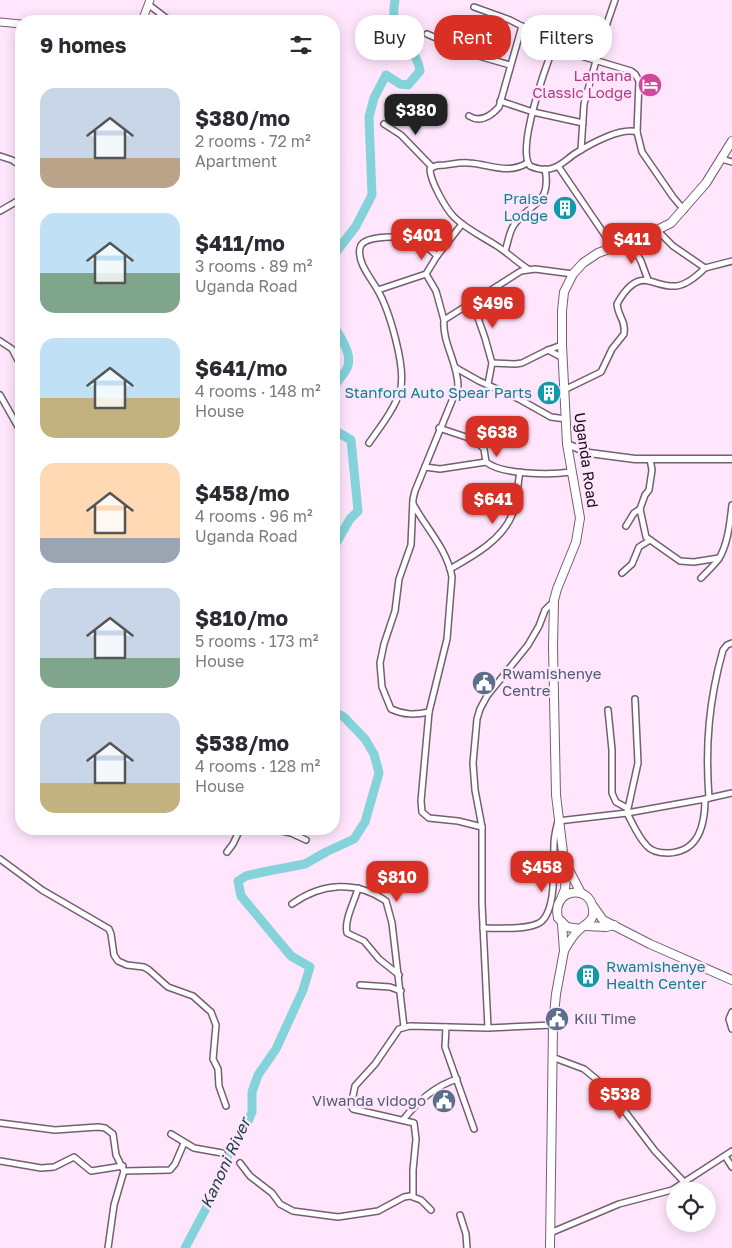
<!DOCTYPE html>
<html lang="en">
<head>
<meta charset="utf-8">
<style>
	body { margin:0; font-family:"Golos Text",sans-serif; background:#f2f2f3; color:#2b2b33; height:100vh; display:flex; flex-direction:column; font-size:19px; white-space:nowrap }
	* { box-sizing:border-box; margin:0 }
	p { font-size:16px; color:#7c7c81 }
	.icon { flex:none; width:28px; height:28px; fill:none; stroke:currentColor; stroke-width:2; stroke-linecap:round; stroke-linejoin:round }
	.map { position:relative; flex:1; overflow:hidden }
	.drawer { position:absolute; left:15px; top:15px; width:325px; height:820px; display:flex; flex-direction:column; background:#fff; border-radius:20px; box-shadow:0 2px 12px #0003 }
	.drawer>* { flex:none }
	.hud { position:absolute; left:355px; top:15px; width:301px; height:45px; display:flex; gap:10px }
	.tools { position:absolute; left:666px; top:1182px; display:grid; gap:10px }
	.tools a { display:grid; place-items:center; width:50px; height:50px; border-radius:50%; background:#fff; box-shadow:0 2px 12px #0003; font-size:25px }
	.price { position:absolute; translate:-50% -42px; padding:0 11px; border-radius:10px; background:#d93025; color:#fff; font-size:16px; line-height:32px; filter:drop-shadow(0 1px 2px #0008) }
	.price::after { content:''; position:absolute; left:50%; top:30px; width:15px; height:11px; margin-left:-8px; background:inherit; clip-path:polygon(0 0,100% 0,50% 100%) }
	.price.active { background:#222; color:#fff }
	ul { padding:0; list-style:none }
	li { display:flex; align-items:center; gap:15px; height:125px; padding:0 25px }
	li span { display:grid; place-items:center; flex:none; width:140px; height:100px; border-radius:15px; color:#555 }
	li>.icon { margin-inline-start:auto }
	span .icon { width:60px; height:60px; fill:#fffc; stroke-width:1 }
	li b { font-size:21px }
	h2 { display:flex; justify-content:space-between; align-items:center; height:60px; padding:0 25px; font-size:21px }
	.tag { padding:0 18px; border-radius:20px; background:#fff; box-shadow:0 2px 12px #0003; font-size:18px; line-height:45px }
	.tag.active { background:#d93025; color:#fff }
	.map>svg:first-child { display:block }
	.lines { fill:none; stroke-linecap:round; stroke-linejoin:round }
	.river { stroke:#84d3da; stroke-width:9 }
	.minor-casing { stroke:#745f72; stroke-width:8 }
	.tertiary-casing { stroke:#745f72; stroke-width:9 }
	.secondary-casing { stroke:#745f72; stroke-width:9 }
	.primary-casing { stroke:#745f72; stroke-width:10 }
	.trunk-casing { stroke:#745f72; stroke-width:10 }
	.minor { stroke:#fff; stroke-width:5 }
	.tertiary { stroke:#fff; stroke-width:6 }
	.secondary { stroke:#fff; stroke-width:7 }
	.primary { stroke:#fff; stroke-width:8 }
	.trunk { stroke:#fff; stroke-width:8 }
	.labels { text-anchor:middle; stroke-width:5; stroke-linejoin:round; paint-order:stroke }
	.hotel-label { font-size:15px; fill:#b23c85; stroke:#ffe6fd; text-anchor:end }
	.culture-label { font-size:15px; fill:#0d838f; stroke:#ffe6fd; text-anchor:end }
	.street-label { font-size:15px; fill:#170f16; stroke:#ffe6fd }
	.service-label { font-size:15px; fill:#4e5e75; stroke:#ffe6fd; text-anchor:start }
	.water-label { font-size:16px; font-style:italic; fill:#1b4144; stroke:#ffe6fd }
</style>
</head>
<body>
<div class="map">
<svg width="732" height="1248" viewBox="0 0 732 1248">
	<rect width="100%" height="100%" fill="#ffe6fd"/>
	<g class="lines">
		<g class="river">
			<path d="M334 255 356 226 372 195 369 117 374 98 386 75 400 84 408 85 420 71C418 53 400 39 395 20 393 15 394 6 395 0"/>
			<path d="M334 326C340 338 355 356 346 370 342 377 336 381 334 390"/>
			<polyline points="334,430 351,440 358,511 350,519 334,547"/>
			<polyline points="185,1248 210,1201 228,1156 246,1126 252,1112 252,1092 258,1075 276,1049 303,990 310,967 291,956 241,896 238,881 246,876 268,871 305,864 326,852 354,839 365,822 379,773 374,754 365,739 344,717 338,714 334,715"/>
		</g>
		<g class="minor-casing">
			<g id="minor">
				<polyline points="149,5 170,21"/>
				<polyline points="474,7 510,20 535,33 554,46 571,53 631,71 635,74 639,81 637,132 642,152 673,197 684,210"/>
				<polyline points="427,34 475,55 510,65"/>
				<path d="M554 46C546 66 516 149 530 166 537 169 545 171 553 168 561 166 568 158 576 153 590 144 621 127 637 132"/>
				<polyline points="500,101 533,112 583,123"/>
				<path d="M469 116C480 123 491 116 499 107L522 26"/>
				<polyline points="384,124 401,135 432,167"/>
				<polyline points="581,150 584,104 604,32 615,0"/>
				<polyline points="0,156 12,160 21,166"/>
				<polyline points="722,159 732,162"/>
				<path d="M527 163C508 175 489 164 469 163 461 162 453 164 445 165 439 165 435 165 430 169 430 181 446 209 454 217 466 229 483 237 497 246 508 253 517 262 528 269"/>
				<polyline points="558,166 613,247"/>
				<polyline points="0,211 21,199"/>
				<polyline points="658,231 673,246 705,268 732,261"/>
				<polyline points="630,242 641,261 648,280"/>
				<path d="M505 251C508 243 509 232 514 225 530 202 552 205 545 169"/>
				<polyline points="426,274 436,291 444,320"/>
				<polyline points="378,290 426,274 437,256 462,224"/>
				<polyline points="472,301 485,338 492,363"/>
				<polyline points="0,341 12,349 21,366"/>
				<polyline points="548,350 563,358"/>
				<polyline points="456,368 479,381 519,399 551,417 566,419"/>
				<polyline points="488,384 492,363 515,364 522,363 548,350 562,345"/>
				<path d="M564 390 601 372 612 349 624 334C626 320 618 317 617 304 623 293 634 277 649 281 658 283 666 287 676 286 687 285 698 275 705 268"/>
				<polyline points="0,395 21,432"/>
				<path d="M439 428 475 440 484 449 486 462C502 475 551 475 571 472"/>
				<path d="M369 443C380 427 394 410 400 391 407 369 389 309 377 289 370 277 357 262 360 248 362 234 406 236 416 240 424 243 431 250 437 256"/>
				<polyline points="650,459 652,470 649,490 645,495 640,509 646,537 680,561 694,562 719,558"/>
				<polyline points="425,467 440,469 486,462"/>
				<path d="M413 504C426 528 447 549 452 577L447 639 429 712 421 801 422 812 429 818 458 821 482 827"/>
				<polyline points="626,526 634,513 640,509"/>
				<path d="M450 569C473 556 502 540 512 515 518 502 517 486 520 472"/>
				<polyline points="622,573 632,564 639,547 650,540"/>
				<path d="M701 578C707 572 713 566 718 560 728 545 730 522 732 505"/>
				<path d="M635 699 638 763 627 813C633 824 638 837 647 846 652 852 660 853 668 853 699 852 705 825 705 799"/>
				<polyline points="608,710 612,750 612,793 616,802 627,808"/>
				<path d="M429 712C415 715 404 715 391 709L382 687 380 663 384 644 395 611 399 579 411 545 413 499 415 491 458 386C458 363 442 343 444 320L521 271 535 269 573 274"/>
				<path d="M709 798C705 745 709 700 723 650L727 645 732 643"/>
				<polyline points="272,829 291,833 306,840"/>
				<polyline points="227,852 233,844 240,829"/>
				<polyline points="0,859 42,890 109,929 111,934 114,955 118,961 127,965 144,967 149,970 168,987 193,996 211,1012 216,1025 213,1059 218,1069 219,1086 226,1106"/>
				<path d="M358 888C355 901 344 919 347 933L364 941 379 959 399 975"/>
				<path d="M292 904C321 883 356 880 386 901L392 923 404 1027"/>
				<path d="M483 928C498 928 524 930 537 924 558 916 553 862 554 844 554 836 556 829 558 821L627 813 705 799 732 793"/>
				<polyline points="360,985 390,987 401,991"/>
				<polyline points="732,1012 729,1019 732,1029"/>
				<polyline points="446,1027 445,1047 474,1129"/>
				<polyline points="488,1028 482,904 482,827 475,790 473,763 477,719 480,709 487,696 528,645 539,626 545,610 554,601"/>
				<polyline points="552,1057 584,1069 607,1088 655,1151 685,1183"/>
				<path d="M403 1120C417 1102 435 1086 457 1079"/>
				<polyline points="0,1123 55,1130 98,1127 105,1128 113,1134 116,1155 124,1171 114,1205 108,1248"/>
				<polyline points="171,1134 194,1148 222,1153"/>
				<polyline points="725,1156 732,1167"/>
				<polyline points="0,1161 41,1168 54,1167 74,1157 91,1171 123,1166"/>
				<polyline points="240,1163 250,1176 272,1193 280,1204 293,1211 338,1217 378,1211 404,1197 410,1196 421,1200 431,1210"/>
				<polyline points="124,1171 170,1170 175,1164 184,1143"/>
				<polyline points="413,1196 413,1170 416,1139 414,1123 353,1109 351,1106 355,1086 375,1064 399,1029 410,1026 488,1028 553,1025"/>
				<polyline points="460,1215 466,1234 467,1248"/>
				<polyline points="550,1233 619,1204 672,1190 732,1151"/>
			</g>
		</g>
		<g class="tertiary-casing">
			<polyline id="tertiary" points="567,444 589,453 635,459 732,459"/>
		</g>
		<g class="secondary-casing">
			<g id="secondary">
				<polyline points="142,21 150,0"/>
				<polyline points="0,22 21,24"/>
			</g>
		</g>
		<g class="primary-casing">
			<g id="primary">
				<polyline points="568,868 581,893"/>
				<polyline points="561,899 565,889 566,877 556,795 553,647 554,600 557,589 576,542 580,518 567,444 562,345 562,311 564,292 573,274 583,263 598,253 647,235 671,223 706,183 732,141"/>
			</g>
		</g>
		<g class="trunk-casing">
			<g id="trunk">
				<polyline points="593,906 603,920 650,944 732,980"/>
				<polyline points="586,926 606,927 614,925"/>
				<path d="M565 949C569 942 573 935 579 930 586 923 595 921 593 909 590 883 551 889 558 918L567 927 580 929"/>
				<polyline points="550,1248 553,1025 556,994 564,951 562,924"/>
			</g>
		</g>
		<use href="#minor" class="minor"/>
		<use href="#tertiary" class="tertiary"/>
		<use href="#secondary" class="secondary"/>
		<use href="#primary" class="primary"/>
		<use href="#trunk" class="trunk"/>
	</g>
	<defs>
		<g id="hotel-disc" transform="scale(1.25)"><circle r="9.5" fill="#d1479c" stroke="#ffe6fd"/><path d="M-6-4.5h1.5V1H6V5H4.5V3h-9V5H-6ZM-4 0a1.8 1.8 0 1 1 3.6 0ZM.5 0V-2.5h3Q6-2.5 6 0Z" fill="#fff"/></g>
		<g id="building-disc" transform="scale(1.25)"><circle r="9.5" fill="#0f9aa8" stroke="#ffe6fd"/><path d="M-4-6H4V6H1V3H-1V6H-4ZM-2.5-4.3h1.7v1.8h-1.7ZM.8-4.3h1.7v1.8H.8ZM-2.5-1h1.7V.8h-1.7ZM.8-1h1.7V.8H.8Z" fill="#fff"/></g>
		<g id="civic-disc" transform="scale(1.25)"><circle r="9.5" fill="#5c6f8a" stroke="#ffe6fd"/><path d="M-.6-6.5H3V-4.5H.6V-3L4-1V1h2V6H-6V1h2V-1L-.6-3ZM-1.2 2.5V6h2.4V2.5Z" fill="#fff"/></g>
	</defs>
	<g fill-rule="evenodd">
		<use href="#hotel-disc" x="650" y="85"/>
		<use href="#building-disc" x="565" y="208"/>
		<use href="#building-disc" x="549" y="393"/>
		<use href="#civic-disc" x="484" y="683"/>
		<use href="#building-disc" x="588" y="976"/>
		<use href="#civic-disc" x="557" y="1019"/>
		<use href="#civic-disc" x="444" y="1101"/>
	</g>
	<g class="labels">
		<g class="hotel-label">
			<text x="632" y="81">Lantana<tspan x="632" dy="17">Classic Lodge</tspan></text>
		</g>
		<g class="culture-label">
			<text x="548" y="204">Praise<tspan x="548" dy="17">Lodge</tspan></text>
			<text x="532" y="398">Stanford Auto Spear Parts</text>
			<text x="606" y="972" text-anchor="start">Rwamishenye<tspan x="606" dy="17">Health Center</tspan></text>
		</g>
		<g class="street-label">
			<text transform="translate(586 460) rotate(82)" y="5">Uganda Road</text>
		</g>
		<g class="service-label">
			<text x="502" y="679">Rwamishenye<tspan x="502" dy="17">Centre</tspan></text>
			<text x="574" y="1024">Kili Time</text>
			<text x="426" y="1106" text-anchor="end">Viwanda vidogo</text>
		</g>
		<g class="water-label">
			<text transform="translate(225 1163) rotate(-65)" y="6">Kanoni River</text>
		</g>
	</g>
</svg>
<div class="tools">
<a><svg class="icon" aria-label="locate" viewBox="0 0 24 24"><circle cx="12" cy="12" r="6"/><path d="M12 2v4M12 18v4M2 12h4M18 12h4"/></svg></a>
</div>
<b class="price active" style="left:416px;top:136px">$380</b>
<b class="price" style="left:422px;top:261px">$401</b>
<b class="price" style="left:632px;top:265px">$411</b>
<b class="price" style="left:493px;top:329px">$496</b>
<b class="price" style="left:497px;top:458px">$638</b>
<b class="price" style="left:493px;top:525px">$641</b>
<b class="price" style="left:542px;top:893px">$458</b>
<b class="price" style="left:397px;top:903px">$810</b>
<b class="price" style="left:620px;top:1120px">$538</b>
<div class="hud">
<a class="tag">Buy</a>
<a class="tag active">Rent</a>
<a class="tag">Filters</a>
</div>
<section class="drawer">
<h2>9 homes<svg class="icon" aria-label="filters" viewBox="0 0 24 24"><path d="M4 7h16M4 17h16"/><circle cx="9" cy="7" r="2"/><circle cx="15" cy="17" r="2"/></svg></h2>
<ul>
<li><span style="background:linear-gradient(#c9d6e8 70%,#b9a48a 0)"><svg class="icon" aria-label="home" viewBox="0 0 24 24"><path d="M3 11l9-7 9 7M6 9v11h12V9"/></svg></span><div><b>$380/mo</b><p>2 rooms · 72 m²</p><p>Apartment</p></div></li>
<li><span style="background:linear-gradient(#bfe0f5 60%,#7fa58c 0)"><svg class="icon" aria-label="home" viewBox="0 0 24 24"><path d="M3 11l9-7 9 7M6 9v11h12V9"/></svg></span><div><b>$411/mo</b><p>3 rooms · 89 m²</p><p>Uganda Road</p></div></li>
<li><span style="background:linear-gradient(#bfe0f5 60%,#c2b280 0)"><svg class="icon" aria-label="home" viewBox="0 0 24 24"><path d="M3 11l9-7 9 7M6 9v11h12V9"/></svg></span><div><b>$641/mo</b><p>4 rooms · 148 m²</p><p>House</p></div></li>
<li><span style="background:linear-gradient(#ffd9b3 75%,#9aa5b1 0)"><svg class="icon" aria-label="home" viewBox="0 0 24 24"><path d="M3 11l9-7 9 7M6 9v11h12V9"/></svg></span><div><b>$458/mo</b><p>4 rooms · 96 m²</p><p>Uganda Road</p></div></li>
<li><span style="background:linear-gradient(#c9d6e8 70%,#7fa58c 0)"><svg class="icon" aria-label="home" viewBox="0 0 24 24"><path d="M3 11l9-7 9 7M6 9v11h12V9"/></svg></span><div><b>$810/mo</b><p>5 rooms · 173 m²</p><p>House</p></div></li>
<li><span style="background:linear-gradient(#c9d6e8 70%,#c2b280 0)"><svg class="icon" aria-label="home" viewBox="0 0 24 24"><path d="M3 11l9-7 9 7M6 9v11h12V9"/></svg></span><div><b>$538/mo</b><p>4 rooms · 128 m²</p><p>House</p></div></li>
</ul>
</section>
</div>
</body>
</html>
